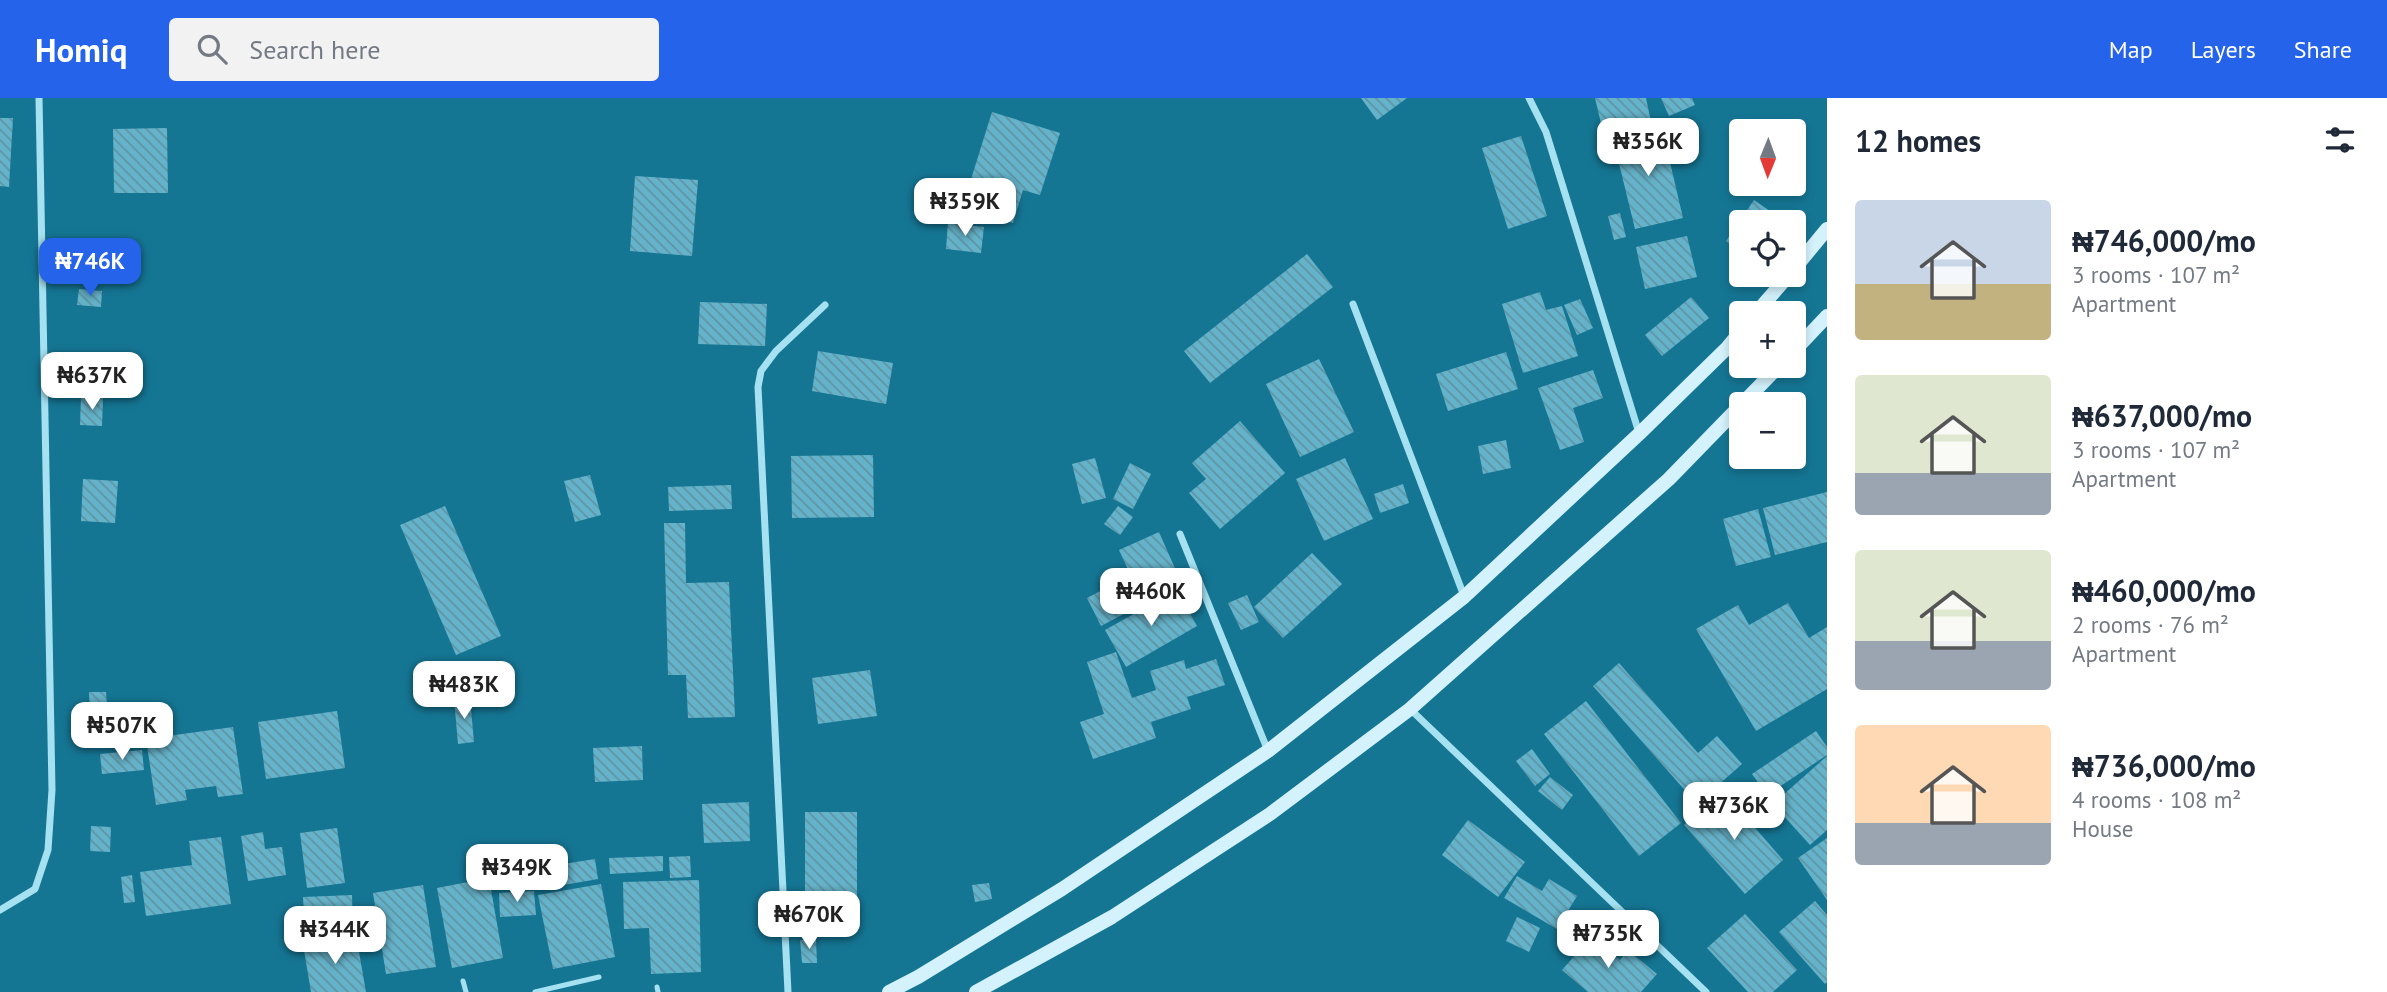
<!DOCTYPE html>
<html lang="en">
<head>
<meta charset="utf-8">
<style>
	body { margin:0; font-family:"PT Sans",sans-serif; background:#f2f2f3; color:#1f2937; height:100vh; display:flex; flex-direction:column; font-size:26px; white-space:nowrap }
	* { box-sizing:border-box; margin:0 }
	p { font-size:23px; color:#747a83 }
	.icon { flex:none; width:38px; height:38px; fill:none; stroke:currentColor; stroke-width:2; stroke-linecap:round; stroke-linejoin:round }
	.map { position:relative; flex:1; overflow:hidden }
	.details { display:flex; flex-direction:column; background:#fff; width:560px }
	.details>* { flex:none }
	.needle { width:46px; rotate:181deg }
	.buttons { position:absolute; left:1729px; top:21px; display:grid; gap:14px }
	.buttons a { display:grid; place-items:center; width:77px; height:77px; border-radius:7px; background:#fff; box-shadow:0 4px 10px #0003; font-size:35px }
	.price { position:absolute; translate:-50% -60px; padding:0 16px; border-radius:14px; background:#fff; color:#222; font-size:23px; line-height:46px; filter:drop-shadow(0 2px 4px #0008) }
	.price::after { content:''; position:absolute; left:50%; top:42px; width:21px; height:16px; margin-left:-10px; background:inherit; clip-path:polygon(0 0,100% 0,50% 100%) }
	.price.current { background:#2563eb; color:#fff }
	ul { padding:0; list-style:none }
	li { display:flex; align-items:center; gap:21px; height:175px; padding:0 28px }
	li span { display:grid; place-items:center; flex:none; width:196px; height:140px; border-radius:7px; color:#555 }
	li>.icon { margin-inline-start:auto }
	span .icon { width:84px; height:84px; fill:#fffc; stroke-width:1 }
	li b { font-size:30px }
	h2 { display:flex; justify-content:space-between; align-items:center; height:84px; padding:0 28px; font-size:30px }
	header { display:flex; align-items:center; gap:42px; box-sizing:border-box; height:98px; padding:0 35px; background:#2563eb; color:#fff }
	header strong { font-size:33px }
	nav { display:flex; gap:38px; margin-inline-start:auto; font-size:24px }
	.search { width:490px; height:63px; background:#f2f2f3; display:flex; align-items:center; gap:18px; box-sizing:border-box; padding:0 24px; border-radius:7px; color:#747a83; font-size:26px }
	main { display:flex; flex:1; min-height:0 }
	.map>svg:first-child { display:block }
	.building { fill:url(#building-back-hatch) }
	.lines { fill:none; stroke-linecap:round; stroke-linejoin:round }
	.service { stroke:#a5e1f1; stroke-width:5 }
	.minor { stroke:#a5e1f1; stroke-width:7 }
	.secondary { stroke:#d4f2fc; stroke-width:14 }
</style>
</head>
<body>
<header>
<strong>Homiq</strong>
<div class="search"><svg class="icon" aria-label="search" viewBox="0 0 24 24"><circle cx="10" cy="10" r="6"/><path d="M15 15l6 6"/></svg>Search here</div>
<nav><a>Map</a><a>Layers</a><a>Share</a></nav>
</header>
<main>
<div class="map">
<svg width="1827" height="894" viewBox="0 0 1827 894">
	<defs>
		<pattern id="building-back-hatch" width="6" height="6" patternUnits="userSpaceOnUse" patternTransform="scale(1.75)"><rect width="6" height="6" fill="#65b3ca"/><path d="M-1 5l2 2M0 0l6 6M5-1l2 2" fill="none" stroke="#5e94a4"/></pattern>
	</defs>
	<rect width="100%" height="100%" fill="#157694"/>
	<g class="building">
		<polygon points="1361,0 1407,0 1377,22"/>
		<polygon points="1595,0 1646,0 1651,24 1603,34"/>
		<polygon points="1661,0 1692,0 1695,7 1669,18"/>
		<polygon points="992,14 1060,35 1040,97 1023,92 1013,125 962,110"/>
		<polygon points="0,20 13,20 9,89 0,88"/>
		<polygon points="167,30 168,95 114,95 113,31"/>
		<polygon points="1662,30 1683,120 1635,131 1613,41"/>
		<polygon points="1521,38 1547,118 1508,131 1482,50"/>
		<polygon points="635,78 698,82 692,158 630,153"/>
		<polygon points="1754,102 1786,124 1741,124 1741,153 1726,143"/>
		<polygon points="1620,115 1626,139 1614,142 1608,118"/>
		<polygon points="948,125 984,129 981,155 946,151"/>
		<polygon points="1687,138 1697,179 1645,191 1636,149"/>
		<polygon points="1307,156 1333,189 1210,285 1184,253"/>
		<polygon points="79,191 102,193 101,209 77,207"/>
		<polygon points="1540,194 1546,212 1562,208 1578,258 1523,275 1502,206"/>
		<polygon points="1691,199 1709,220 1662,258 1645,237"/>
		<polygon points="1580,201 1593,230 1577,237 1564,207"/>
		<polygon points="700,204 767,206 765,248 698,246"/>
		<polygon points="818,253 893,265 886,306 812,293"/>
		<polygon points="1506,254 1518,291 1448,313 1436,276"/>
		<polygon points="1319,261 1354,334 1300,359 1266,286"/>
		<polygon points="1593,272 1603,300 1573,310 1584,344 1560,352 1538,290"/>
		<polygon points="81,299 103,300 102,328 80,327"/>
		<polygon points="1240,323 1285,375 1220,431 1189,395 1206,381 1192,365"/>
		<polygon points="1506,342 1511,370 1483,376 1478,348"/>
		<polygon points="873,357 874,419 792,420 791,358"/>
		<polygon points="1095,360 1106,400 1082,406 1072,366"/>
		<polygon points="1345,360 1373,421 1324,443 1296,381"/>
		<polygon points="1130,365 1151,376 1133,411 1113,401"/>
		<polygon points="590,377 601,417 575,424 564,383"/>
		<polygon points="83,381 118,383 115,425 81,423"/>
		<polygon points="1403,386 1409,405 1380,415 1374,396"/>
		<polygon points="731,387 732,411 669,413 668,389"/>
		<polygon points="1827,394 1827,444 1775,457 1763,410"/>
		<polygon points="445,408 501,538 456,557 400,427"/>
		<polygon points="1118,408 1133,419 1120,437 1104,426"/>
		<polygon points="1758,411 1771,459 1736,468 1723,421"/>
		<polygon points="664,425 685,425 686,485 729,484 735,619 688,620 686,577 668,577"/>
		<polygon points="1159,434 1177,475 1138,493 1119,452"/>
		<polygon points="1312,455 1342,486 1283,540 1254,509"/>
		<polygon points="1121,482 1135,510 1101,528 1087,500"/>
		<polygon points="1177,492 1197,528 1126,569 1105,532"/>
		<polygon points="1247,497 1259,524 1241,532 1228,505"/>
		<polygon points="1788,505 1809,540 1827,529 1827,591 1756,633 1696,531 1738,507 1749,527"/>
		<polygon points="1116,554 1132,600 1156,592 1150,573 1184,562 1186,571 1216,561 1225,587 1187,599 1191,611 1151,624 1156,640 1093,661 1080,624 1104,616 1087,564"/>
		<polygon points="1619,565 1698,655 1717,638 1742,666 1697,706 1593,588"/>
		<polygon points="870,572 877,618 818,626 812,580"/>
		<polygon points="89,594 106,594 108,621 90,621"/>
		<polygon points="470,600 474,644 458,646 454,601"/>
		<polygon points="1586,603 1681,725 1639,758 1544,636"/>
		<polygon points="337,613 345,670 266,681 258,624"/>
		<polygon points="233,629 243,696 218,699 216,688 185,692 187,702 156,707 146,641"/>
		<polygon points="1816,633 1827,649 1827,657 1767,697 1752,676"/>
		<polygon points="642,648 643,682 595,684 593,650"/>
		<polygon points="1532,651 1550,676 1535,688 1516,663"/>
		<polygon points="142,652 144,672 102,676 100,656"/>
		<polygon points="1827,658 1827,732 1810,747 1773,706"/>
		<polygon points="1550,679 1573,697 1562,712 1538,693"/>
		<polygon points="1723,693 1783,762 1745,796 1684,727"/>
		<polygon points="749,704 750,743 704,745 702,706"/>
		<rect x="805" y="714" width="52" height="110"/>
		<polygon points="1468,722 1525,764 1498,799 1442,757"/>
		<polygon points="91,728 111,729 110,754 90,753"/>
		<polygon points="337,730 345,785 307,790 300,735"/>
		<polygon points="263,734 265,751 282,749 286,777 248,783 241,738"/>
		<polygon points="221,739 231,806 146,818 140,774 192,767 189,743"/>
		<polygon points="1827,740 1827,802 1798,760"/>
		<polygon points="663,758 663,773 610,776 609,760"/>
		<polygon points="690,758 691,779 670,780 669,759"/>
		<polygon points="595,761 598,781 535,792 532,771"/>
		<polygon points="132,777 135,804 124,805 121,779"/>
		<polygon points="1517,778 1542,793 1549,781 1577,798 1557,831 1504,800"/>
		<polygon points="489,780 503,860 452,870 437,790"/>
		<polygon points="699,782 701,874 651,876 649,830 624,831 623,784"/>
		<polygon points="989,785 992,801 975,804 972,787"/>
		<polygon points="601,786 615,859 553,871 538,797"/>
		<polygon points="423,787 436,869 386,876 373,795"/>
		<polygon points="534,793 536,817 500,819 499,795"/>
		<polygon points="352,797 353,833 305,835 303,799"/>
		<polygon points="1815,803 1827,817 1827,884 1825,886 1779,834"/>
		<polygon points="1745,816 1797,872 1773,894 1748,894 1707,850"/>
		<polygon points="1517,819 1540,830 1529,854 1506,843"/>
		<polygon points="356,837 366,894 311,894 303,846"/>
		<polygon points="1592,838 1620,862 1628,852 1657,876 1641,894 1588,894 1562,872"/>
		<polygon points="816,841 817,865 802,865 800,842"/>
	</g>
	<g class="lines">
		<g class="service">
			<polyline points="463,883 466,894"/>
			<polyline points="657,889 658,894"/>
			<polyline points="535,894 599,879"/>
		</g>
		<g class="minor">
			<polyline points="1529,0 1546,34 1639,335"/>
			<polyline points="1353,206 1464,498"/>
			<polyline points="1180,436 1268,653"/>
			<polyline points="1410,611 1706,894"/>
			<polyline points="0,812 35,791 48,752 52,692 39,0"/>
			<polyline points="788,894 758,289 761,273 776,253 825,207"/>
		</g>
		<g class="secondary">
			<polyline points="1794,171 1827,131"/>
			<polyline points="1756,215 1789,177"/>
			<polyline points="1794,253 1827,218"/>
			<polyline points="1742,306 1779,268"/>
			<polyline points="889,894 918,879 1062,791 1268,653 1464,499 1639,336 1727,250 1741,233"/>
			<polyline points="976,894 1112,819 1270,716 1410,611 1669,381 1741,307"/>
		</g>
	</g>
</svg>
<div class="buttons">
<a><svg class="needle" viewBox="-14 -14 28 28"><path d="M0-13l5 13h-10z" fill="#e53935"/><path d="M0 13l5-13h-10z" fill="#747a83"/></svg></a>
<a><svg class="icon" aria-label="locate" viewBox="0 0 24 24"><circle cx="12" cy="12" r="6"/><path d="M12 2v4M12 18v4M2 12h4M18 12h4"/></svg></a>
<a>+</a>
<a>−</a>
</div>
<b class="price" style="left:1648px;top:80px">₦356K</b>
<b class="price" style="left:965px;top:140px">₦359K</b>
<b class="price current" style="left:90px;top:200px">₦746K</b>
<b class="price" style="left:92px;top:314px">₦637K</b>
<b class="price" style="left:1151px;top:530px">₦460K</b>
<b class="price" style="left:464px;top:623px">₦483K</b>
<b class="price" style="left:122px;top:664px">₦507K</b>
<b class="price" style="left:1734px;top:744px">₦736K</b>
<b class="price" style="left:517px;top:806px">₦349K</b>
<b class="price" style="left:809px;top:853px">₦670K</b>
<b class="price" style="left:335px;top:868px">₦344K</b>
<b class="price" style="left:1608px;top:872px">₦735K</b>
</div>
<section class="details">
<h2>12 homes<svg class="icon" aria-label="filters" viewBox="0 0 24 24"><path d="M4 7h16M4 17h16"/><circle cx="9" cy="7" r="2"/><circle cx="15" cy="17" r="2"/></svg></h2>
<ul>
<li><span style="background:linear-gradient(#c9d6e8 60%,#c2b280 0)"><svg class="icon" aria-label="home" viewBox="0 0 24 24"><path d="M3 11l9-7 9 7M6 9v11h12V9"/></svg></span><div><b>₦746,000/mo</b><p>3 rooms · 107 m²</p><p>Apartment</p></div></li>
<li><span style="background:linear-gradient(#dfe7d0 70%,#9aa5b1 0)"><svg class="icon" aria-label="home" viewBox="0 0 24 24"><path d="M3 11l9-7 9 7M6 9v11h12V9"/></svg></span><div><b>₦637,000/mo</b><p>3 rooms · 107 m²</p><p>Apartment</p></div></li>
<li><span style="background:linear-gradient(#dfe7d0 65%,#9aa5b1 0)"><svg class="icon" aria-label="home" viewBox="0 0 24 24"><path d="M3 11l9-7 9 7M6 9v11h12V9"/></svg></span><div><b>₦460,000/mo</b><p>2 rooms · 76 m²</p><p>Apartment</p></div></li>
<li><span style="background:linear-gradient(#ffd9b3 70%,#9aa5b1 0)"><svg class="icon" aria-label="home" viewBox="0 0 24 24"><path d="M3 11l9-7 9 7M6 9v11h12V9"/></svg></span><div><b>₦736,000/mo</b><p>4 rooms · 108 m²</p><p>House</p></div></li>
</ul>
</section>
</main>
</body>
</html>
